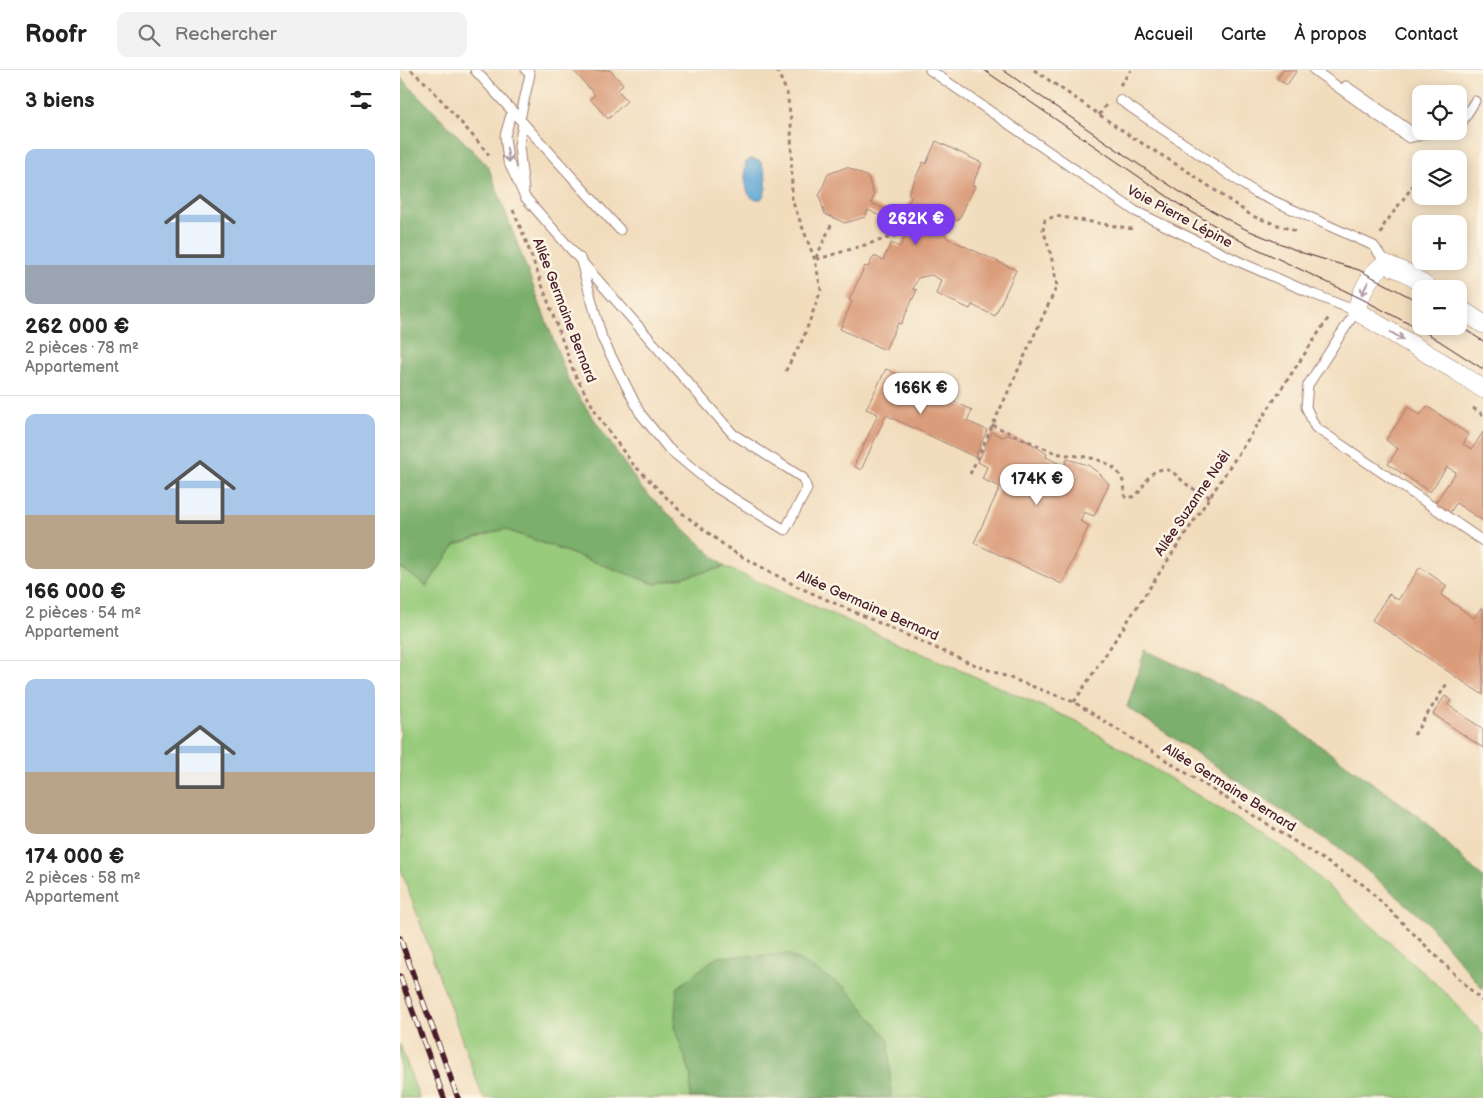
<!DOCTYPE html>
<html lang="fr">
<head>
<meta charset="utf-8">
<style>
	body { margin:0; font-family:"Balsamiq Sans",sans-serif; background:#f2f2f2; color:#222; height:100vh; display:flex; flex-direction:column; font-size:19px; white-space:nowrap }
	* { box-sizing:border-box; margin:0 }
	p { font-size:16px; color:#767676 }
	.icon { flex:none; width:28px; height:28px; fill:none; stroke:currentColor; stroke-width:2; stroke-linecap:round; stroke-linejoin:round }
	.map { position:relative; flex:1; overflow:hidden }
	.sheet { display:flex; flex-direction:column; background:#fff; width:400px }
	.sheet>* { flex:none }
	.tools { position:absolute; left:1012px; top:15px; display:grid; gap:10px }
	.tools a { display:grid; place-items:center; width:55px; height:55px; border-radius:10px; background:#fff; box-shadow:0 2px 12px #0003; font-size:25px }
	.price { position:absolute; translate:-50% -42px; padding:0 11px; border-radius:18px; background:#fff; color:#222; font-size:16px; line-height:32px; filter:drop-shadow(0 1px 2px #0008) }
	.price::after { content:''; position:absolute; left:50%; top:30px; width:15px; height:11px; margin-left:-8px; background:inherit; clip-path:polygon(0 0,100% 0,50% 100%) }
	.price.current { background:#7c3aed; color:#fff }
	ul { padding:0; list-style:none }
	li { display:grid; align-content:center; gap:10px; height:265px; padding:0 25px }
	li+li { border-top:1px solid #e0e0e0 }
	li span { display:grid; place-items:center; height:155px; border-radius:10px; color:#555 }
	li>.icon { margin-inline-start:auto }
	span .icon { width:90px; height:90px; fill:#fffc; stroke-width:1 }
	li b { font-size:21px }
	h2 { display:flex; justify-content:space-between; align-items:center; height:60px; padding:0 25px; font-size:21px }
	header { display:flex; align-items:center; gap:30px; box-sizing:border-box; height:70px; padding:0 25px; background:#fff; border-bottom:1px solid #e0e0e0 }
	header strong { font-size:24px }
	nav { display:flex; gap:28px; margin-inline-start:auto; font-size:18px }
	.search { width:350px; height:45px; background:#f2f2f2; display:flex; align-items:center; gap:12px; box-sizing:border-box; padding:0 18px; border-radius:10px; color:#767676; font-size:19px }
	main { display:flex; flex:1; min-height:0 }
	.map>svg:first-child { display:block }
	.green { fill:#98cb7c; stroke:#717554 }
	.forest { fill:#7aaf6c; stroke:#62674c }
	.water { fill:#5da6d4; stroke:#546280 }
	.building { fill:#da9c7a }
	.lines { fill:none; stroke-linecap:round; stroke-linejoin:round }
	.service-casing { stroke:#9e7e74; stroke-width:11 }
	.minor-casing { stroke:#9e7e74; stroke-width:19 }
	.path { stroke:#9e7e74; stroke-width:3; stroke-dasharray:4 4; stroke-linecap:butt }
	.service { stroke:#fff; stroke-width:9 }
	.minor { stroke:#fff; stroke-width:18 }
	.tram { stroke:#4a1f2b; stroke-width:1 }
	.rail-casing { stroke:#4a1f2b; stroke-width:5.5 }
	.rail { stroke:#fcf5e5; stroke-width:4; stroke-dasharray:11; stroke-linecap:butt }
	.oneway { stroke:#ae9aa0 }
	.labels { text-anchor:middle; stroke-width:5; stroke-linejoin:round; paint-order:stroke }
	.street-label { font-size:14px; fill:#4a1f2b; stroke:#fcf5e5 }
</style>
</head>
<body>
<header>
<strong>Roofr</strong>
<div class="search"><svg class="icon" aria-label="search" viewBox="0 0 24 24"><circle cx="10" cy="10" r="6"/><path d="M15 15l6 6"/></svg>Rechercher</div>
<nav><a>Accueil</a><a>Carte</a><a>À propos</a><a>Contact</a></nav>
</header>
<main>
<section class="sheet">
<h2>3 biens<svg class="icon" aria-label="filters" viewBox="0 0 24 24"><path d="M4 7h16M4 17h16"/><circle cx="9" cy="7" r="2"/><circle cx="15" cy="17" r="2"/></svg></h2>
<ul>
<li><span style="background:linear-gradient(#a9c7e8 75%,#9aa5b1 0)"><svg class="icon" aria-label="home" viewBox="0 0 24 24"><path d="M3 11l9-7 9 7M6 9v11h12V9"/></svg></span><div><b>262 000 €</b><p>2 pièces · 78 m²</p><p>Appartement</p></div></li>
<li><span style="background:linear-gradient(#a9c7e8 65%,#b9a48a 0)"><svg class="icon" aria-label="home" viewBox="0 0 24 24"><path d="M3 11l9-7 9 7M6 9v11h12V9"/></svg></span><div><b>166 000 €</b><p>2 pièces · 54 m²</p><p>Appartement</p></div></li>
<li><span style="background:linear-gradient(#a9c7e8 60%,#b9a48a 0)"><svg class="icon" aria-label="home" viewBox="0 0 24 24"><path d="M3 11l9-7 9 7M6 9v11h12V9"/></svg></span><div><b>174 000 €</b><p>2 pièces · 58 m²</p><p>Appartement</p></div></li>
</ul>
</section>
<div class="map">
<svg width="1083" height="1028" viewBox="0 0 1083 1028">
	<rect width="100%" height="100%" fill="#fcf5e5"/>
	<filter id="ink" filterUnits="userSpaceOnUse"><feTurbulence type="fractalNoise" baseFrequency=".02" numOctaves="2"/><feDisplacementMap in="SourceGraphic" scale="10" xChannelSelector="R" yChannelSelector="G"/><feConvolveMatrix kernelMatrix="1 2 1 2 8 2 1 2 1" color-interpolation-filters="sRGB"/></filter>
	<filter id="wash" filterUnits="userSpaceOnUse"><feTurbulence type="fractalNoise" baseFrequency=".0096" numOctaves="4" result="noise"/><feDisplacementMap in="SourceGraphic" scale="20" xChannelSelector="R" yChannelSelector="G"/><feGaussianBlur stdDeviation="1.12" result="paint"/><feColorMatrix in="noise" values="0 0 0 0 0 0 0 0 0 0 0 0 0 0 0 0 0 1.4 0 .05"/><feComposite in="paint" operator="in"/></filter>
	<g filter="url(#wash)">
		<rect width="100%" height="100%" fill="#f1dcbc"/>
		<g class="green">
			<polygon points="104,459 255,514 325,497 678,652 890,782 1047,924 1083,964 1083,1028 83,1028 0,797 0,497 27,516 55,475"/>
			<polygon points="0,974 19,1028 0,1028"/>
		</g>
		<g class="forest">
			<polygon points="0,7 88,96 170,314 242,419 325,497 255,514 104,459 55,475 26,516 0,497"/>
			<polygon points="745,580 864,636 1019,746 1083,808 1083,919 1026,851 945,782 727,637"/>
			<polygon points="388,884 446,918 489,970 491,1025 489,1028 290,1028 291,1005 274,957 277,918 316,887"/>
		</g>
		<path class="water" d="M351 89 360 91C366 101 370 120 361 129 360 129 354 129 353 128 344 125 344 99 346 92Z"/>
		<g id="blocks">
			<g class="building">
				<polygon points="173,0 210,0 223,14 218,20 227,31 208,49 190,29 195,25"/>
				<polygon points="883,0 897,0 887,15 877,9"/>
				<polygon points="536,71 582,93 572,115 575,116 558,151 546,146 541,157 547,168 616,200 595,246 572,235 570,239 536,224 541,210 531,205 518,208 513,219 517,220 501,254 498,253 485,280 440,259 452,232 449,230 465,196 468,197 474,186 483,190 491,173 500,177 508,159 468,140 465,147 445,153 425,144 419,126 428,104 447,97 468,107 474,126 471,133 505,148 508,141 505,140 512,126 508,124 523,92 526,94"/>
				<polygon points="486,299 572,340 567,351 587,360 575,387 486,345 461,400 454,396 478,344 466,339"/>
				<polygon points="1027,336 1069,365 1063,374 1072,379 1083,362 1083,451 1056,433 1048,446 1033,436 1056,402 1047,397 1030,422 988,394 998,379 986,370 1008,337 1020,345"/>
				<polygon points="592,362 602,367 608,365 629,372 647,384 646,387 664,396 667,389 688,395 701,405 709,414 694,446 684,442 680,451 689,456 662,514 574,473 600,417 582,409 587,397 578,392"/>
				<polygon points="1020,497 1047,516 1041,525 1074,548 1081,538 1083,540 1083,625 972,550 989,524 998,530"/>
				<polygon points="1045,626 1051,630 1048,635 1083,659 1083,678 1033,644"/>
			</g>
		</g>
	</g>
	<g filter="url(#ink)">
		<use href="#blocks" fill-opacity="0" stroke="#9e7e74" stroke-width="1"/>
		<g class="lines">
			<g class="service-casing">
				<g id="service">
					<polyline points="75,0 220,160"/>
					<polyline points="530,0 735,141 840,192 913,224 956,241 908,315 906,337 915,357 1083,471"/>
					<polyline points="914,0 1009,68 1035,61"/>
					<polyline points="946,16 1018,66"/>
					<polyline points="720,30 856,123 974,176 986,194"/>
					<polyline points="112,41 105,66 108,91 125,127 333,364 403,408 407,419 385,460 315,417 268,378 240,343 202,268 180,188"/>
					<polyline points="120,49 130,4 126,0"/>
					<polyline points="123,53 119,76 124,120"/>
					<polyline points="1059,53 1062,52 1075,31"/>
				</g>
			</g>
			<g class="minor-casing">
				<g id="minor">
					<path d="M1030 219 1007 203 986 194C969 202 961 224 956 241L1058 302 1083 319"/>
					<polyline points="1059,238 1083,254"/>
				</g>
			</g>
			<g class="path">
				<polyline points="11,0 28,15 87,82 90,88"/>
				<polyline points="377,0 387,23 391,50 392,130 415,190 421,220 403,269 385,302"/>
				<polyline points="634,0 732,67 787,101 852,146 898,162"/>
				<polyline points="720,15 731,0"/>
				<polyline points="699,45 706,35"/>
				<polyline points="113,140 124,166 175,305 201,351 232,393 282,443 332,481 396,516 565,591 674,632 965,816 1083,932"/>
				<polyline points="431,155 415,190 498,165"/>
				<polyline points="981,164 984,155 1021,105"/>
				<polyline points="1073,338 1083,345"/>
				<path d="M592 355C613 364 634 374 656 383 663 385 672 385 679 386 705 389 726 398 725 427 744 431 742 404 759 400 771 396 780 410 789 416 795 420 802 424 810 427"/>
				<polyline points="570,404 657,216 651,185 643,159 645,150 656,146 733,159"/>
				<polyline points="674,632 929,247"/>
				<polyline points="1014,665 1048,612"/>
			</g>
			<use href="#service" class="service"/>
			<use href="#minor" class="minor"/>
			<g class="tram">
				<polyline points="584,0 780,135 841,171 960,228 1030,265 1083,299"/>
				<polyline points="603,0 729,88 789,128 845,159 903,183 959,200 1021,233"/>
				<polyline points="1059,256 1083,271"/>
			</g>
			<g class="rail-casing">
				<g id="rail">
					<polyline points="0,868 58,1028"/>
					<polyline points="0,906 44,1028"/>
				</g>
			</g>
			<use href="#rail" class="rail"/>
		</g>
		<defs><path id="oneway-shaft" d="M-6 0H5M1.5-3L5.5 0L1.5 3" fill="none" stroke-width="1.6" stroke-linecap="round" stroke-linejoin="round" transform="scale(1.25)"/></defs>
		<g class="oneway">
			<use href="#oneway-shaft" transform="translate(108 85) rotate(80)"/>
			<use href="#oneway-shaft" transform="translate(965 218) rotate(117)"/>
			<use href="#oneway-shaft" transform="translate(997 266) rotate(31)"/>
		</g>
	</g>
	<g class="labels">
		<g class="street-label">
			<text transform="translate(780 146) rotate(28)" y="5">Voie Pierre Lépine</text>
			<text transform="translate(165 240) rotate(69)" y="5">Allée Germaine Bernard</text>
			<text transform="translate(792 433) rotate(-56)" y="5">Allée Suzanne Noël</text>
			<text transform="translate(468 535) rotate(24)" y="5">Allée Germaine Bernard</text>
			<text transform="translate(830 717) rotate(32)" y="5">Allée Germaine Bernard</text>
		</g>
	</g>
</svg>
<div class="tools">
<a><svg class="icon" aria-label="locate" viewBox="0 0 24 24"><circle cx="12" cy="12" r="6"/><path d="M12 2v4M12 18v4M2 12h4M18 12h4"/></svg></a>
<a><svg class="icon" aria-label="layers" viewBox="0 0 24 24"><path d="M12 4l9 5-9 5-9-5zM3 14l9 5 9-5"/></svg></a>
<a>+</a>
<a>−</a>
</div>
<b class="price current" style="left:516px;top:176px">262K €</b>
<b class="price" style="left:521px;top:345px">166K €</b>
<b class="price" style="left:637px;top:436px">174K €</b>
</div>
</main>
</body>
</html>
